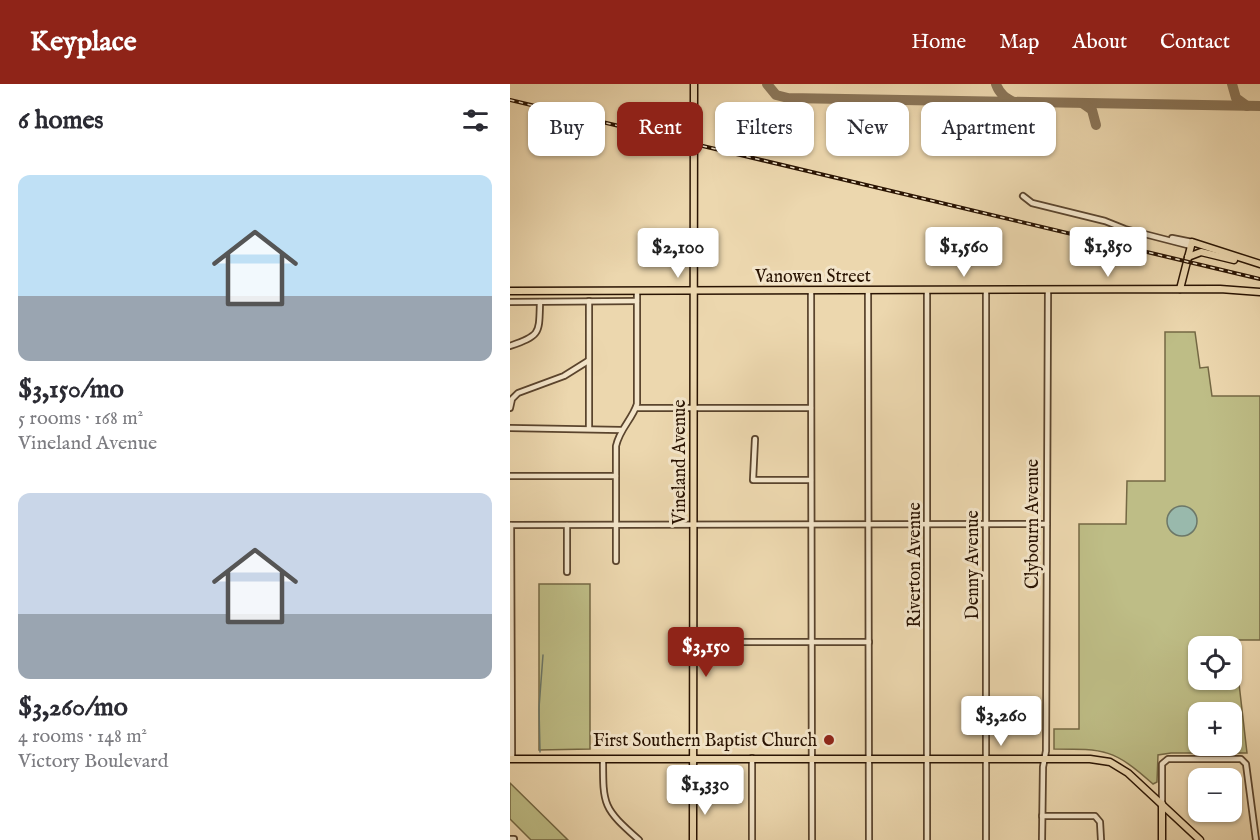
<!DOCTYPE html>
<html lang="en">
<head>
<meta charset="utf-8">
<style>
	body { margin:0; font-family:"IM FELL English",serif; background:#f7f7f7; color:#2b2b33; height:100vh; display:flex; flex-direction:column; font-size:22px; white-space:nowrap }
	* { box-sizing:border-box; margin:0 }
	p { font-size:20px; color:#7c7c81 }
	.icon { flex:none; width:33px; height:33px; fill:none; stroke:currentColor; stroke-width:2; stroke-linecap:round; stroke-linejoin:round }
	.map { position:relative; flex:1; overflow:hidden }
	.details { display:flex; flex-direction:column; background:#fff; width:510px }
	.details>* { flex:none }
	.banner { position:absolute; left:18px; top:18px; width:570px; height:54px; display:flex; gap:12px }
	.controls { position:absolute; left:678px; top:552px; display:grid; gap:12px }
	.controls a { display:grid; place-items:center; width:54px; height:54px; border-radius:12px; background:#fff; box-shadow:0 2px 4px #0004; font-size:30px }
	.price { position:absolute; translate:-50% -51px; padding:0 14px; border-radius:6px; background:#fff; color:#222; font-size:20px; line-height:39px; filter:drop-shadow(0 2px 3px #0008) }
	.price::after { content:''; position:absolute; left:50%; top:36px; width:18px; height:14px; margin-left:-9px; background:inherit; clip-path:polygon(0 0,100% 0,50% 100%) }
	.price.selected { background:#8f2418; color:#fff }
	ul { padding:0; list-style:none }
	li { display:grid; align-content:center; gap:12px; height:318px; padding:0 18px }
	li span { display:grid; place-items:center; height:186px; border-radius:12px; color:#555 }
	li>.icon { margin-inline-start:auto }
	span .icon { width:108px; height:108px; fill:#fffc; stroke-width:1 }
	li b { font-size:26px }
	h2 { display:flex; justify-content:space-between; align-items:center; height:72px; padding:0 18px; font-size:26px }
	.pill { padding:0 21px; border-radius:12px; background:#fff; box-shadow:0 2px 4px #0004; font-size:21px; line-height:54px }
	.pill.selected { background:#8f2418; color:#fff }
	header { display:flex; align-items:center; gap:36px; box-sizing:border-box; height:84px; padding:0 30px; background:#8f2418; color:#fff }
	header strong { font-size:28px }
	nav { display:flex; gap:33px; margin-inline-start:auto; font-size:21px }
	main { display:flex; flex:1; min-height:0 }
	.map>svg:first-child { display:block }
	.green { fill:#bebd86; stroke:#746844; stroke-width:1.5; fill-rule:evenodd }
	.water { fill:#99b9ac; stroke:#6c7768; stroke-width:1.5 }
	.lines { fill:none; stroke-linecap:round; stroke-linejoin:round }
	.stream { stroke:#6c7768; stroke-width:1.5 }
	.taxiway { stroke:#8a7558; stroke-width:10 }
	.minor-casing { stroke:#5a442d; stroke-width:8 }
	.major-casing { stroke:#291302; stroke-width:9 }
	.minor { stroke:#f3e5ca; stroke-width:4.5 }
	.major { stroke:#ecd7ae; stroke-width:6 }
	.rail-casing { stroke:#291302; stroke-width:4 }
	.rail { stroke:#f3e5ca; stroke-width:1.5; stroke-dasharray:4.5; stroke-linecap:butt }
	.poi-dot { fill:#8f2418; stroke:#f3e5ca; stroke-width:2 }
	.labels { text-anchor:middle; stroke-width:6; stroke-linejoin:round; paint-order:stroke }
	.street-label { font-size:18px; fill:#291302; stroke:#f3e5ca }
	.poi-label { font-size:18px; fill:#291302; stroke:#f3e5ca; text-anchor:end }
</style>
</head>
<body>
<header>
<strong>Keyplace</strong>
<nav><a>Home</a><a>Map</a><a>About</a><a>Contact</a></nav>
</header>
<main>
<section class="details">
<h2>6 homes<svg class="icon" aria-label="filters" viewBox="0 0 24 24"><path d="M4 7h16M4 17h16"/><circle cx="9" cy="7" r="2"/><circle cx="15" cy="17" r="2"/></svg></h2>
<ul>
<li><span style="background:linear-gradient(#bfe0f5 65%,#9aa5b1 0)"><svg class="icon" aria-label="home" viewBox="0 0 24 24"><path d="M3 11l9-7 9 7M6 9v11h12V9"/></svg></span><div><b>$3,150/mo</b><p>5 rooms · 168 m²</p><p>Vineland Avenue</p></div></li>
<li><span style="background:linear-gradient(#c9d6e8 65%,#9aa5b1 0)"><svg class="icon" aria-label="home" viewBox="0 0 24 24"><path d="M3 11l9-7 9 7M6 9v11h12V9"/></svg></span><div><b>$3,260/mo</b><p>4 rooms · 148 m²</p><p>Victory Boulevard</p></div></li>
</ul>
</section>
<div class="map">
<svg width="750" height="756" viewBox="0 0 750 756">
	<rect width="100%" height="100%" fill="#ecd7ae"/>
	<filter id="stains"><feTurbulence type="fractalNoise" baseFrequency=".00333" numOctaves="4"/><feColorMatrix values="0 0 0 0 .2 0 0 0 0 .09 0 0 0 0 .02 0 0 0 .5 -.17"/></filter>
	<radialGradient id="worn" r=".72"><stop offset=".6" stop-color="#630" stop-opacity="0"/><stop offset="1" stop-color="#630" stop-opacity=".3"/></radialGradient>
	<g class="green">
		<path d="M655 248H685L690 284 698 283 702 312H750V556H724L737 669H661L648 671 647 698 643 700C604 665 595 665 544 665V645H569V440H616L617 397H655ZM688 562H722V596H688ZM688 628H722V662H688Z"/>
		<polygon points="29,500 80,500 80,665 29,666"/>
		<polygon points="0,699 58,756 21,756 0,735"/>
	</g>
	<circle class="water" cx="672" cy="437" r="15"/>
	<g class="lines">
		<polyline class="stream" points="30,668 29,624 33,571"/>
		<g class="taxiway">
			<polyline points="257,0 266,11 278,14 750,22"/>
			<path d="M486 0C494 23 518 14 519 40"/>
			<polyline points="722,0 726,14 737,22"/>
			<polyline points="428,17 440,26 443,35"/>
			<polyline points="572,19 582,26 586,41"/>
			<polyline points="377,34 379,22 386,16"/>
		</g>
		<g class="minor-casing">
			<g id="minor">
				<polyline points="513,112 522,119 595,137 615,145 681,162"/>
				<polyline points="662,154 682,158"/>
				<polyline points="301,206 302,756"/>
				<polyline points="358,206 359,756"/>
				<polyline points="417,206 417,756"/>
				<polyline points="79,217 79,344"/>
				<polyline points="0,218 127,217"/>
				<path d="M0 262C31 251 29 250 30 218"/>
				<polyline points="0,324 2,315 8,309 54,292 78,277"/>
				<polyline points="126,324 301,324"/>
				<polyline points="0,344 111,346"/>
				<polyline points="245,355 243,396 301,396"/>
				<polyline points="0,392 106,392"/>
				<polyline points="0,441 537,440"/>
				<polyline points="1,441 2,675"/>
				<path d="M106 477V362C110 344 122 336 127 320V207"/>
				<polyline points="57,488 57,441"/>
				<polyline points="183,558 359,558"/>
				<polyline points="242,674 242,756"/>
				<path d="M93 675C93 722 93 724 129 756"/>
				<polyline points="652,720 652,680 658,675 731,675 736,680 746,756"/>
				<polyline points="532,732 585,732 590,738 591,756"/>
				<polyline points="0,755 4,755"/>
				<polyline points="476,756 476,206"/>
				<polyline points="532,756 533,683 536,667 538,206"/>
			</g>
		</g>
		<g class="major-casing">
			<g id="major">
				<polyline points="678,173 691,168 724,176"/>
				<polyline points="670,205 682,158 750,180"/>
				<polyline points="0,207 710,205 750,208"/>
				<polyline points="0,675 580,675 600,678 618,689 690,756"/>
				<polyline points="652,720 652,756"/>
				<polyline points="183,756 184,0"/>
			</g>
		</g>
		<use href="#minor" class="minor"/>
		<use href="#major" class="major"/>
		<g class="rail-casing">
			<polyline id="rail" points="0,16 750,195"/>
		</g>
		<use href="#rail" class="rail"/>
	</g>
	<circle class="poi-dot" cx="319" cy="656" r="6"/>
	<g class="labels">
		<g class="street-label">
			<text x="303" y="198">Vanowen Street</text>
			<text transform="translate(169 378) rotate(-90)" y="6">Vineland Avenue</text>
			<text transform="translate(522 440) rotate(-90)" y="6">Clybourn Avenue</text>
			<text transform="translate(404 481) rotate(-90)" y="6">Riverton Avenue</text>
			<text transform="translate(462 481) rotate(-90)" y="6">Denny Avenue</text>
		</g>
		<g class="poi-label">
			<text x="307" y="662">First Southern Baptist Church</text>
		</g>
	</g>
	<rect width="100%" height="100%" filter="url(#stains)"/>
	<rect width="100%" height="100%" fill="url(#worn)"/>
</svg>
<div class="controls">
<a><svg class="icon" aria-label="locate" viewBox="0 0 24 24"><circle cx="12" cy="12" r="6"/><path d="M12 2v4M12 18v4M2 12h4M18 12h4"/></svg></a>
<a>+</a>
<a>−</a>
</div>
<b class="price" style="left:454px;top:194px">$1,560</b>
<b class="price" style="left:598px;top:194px">$1,850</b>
<b class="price" style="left:168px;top:195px">$2,100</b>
<b class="price selected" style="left:196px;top:594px">$3,150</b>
<b class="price" style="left:491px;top:663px">$3,260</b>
<b class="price" style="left:195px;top:732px">$1,330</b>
<div class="banner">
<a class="pill">Buy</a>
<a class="pill selected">Rent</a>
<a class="pill">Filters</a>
<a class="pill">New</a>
<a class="pill">Apartment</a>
</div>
</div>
</main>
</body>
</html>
